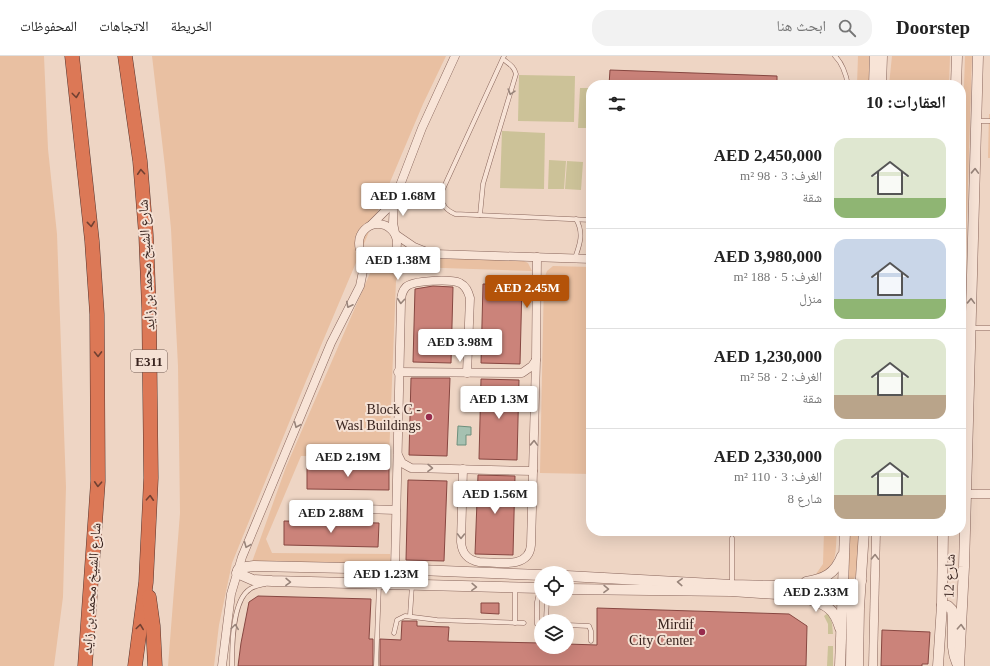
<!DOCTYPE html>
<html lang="ar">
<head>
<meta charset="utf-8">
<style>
	body { margin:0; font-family:"Times New Roman","Noto Naskh Arabic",serif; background:#f2f2f2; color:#222; direction:rtl; height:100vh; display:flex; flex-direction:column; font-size:15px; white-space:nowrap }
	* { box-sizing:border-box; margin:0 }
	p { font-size:13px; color:#767676 }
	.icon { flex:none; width:22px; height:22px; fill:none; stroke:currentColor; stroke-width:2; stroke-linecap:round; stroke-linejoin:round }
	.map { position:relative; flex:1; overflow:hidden; direction:ltr }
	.panel { position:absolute; left:586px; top:24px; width:380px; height:456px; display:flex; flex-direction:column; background:#fff; border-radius:16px; box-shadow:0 4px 16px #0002; direction:rtl }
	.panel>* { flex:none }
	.tools { position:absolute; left:534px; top:510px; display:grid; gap:8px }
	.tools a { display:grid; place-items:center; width:40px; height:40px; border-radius:50%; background:#fff; box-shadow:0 4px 16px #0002; font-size:20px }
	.price { position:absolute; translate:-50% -34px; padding:0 9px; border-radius:4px; background:#fff; color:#222; font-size:13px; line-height:26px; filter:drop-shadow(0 1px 2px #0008) }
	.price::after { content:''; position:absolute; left:50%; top:24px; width:12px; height:9px; margin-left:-6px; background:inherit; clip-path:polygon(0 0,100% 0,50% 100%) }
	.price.current { background:#b45309; color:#fff }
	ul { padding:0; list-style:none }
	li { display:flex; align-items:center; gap:12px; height:100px; padding:0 20px }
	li+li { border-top:1px solid #e0e0e0 }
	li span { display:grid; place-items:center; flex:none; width:112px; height:80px; border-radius:12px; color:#555 }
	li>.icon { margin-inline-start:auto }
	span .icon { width:48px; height:48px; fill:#fffc; stroke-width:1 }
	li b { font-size:17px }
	h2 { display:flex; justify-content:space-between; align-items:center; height:48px; padding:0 20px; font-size:17px }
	header { display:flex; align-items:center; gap:24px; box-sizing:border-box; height:56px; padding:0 20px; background:#fff; border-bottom:1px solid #e0e0e0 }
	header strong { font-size:19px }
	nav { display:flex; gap:22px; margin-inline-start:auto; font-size:14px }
	.search { width:280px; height:36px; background:#f2f2f2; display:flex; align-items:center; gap:10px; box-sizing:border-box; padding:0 14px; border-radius:16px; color:#767676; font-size:15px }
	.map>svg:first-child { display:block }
	.green { fill:#ccc298 }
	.sand { fill:#e9c0a2 }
	.water { fill:#a6c1b1; stroke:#6d8f7c }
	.building { fill:#cb837a; stroke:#874741 }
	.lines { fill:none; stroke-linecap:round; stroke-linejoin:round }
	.service-casing { stroke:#88655b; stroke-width:5 }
	.minor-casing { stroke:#88655b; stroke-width:9 }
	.tertiary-casing { stroke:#88655b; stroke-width:11 }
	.motorway-casing { stroke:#56352f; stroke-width:15 }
	.service { stroke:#f8e4d7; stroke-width:4 }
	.minor { stroke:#f8e4d7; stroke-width:8 }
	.tertiary { stroke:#f8e4d7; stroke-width:10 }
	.motorway { stroke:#dc7856; stroke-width:14 }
	.oneway { stroke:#98847a }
	.oneway2 { stroke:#714132 }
	.poi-dot { fill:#972b4d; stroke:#f5e1d4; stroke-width:1.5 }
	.labels { text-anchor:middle; stroke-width:4; stroke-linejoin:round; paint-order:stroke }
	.shield { fill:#f5e1d4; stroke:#715c55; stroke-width:1 }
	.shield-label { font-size:13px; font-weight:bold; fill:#38231e }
	.street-label { font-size:14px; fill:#38231e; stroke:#f5e1d4 }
	.poi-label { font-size:14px; fill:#38231e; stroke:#f5e1d4; text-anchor:end }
</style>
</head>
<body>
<header>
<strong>Doorstep</strong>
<div class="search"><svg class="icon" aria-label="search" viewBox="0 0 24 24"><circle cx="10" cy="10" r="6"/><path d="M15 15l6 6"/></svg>ابحث هنا</div>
<nav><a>الخريطة</a><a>الاتجاهات</a><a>المحفوظات</a></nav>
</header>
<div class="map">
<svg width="990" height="610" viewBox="0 0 990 610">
	<rect width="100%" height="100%" fill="#eed5c4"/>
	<g class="green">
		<polygon points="519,19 575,20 574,66 518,65"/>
		<polygon points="580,32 591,32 591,72 578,72"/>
		<polygon points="502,75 545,77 544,133 500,132"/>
		<polygon points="549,104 566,105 564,133 548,133"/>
		<polygon points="567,105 583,106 581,134 565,133"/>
		<polygon points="828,557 832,567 833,578 828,578 828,568 824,560"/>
		<polygon points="828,590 833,590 833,610 827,610"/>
	</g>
	<g class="sand">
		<polygon points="0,0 44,0 48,93 57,178 66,431 63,541 54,610 0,610"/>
		<polygon points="152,0 446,0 423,48 306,325 232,507 219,569 214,610 168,610 180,457 178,310 171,173 165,111"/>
		<polygon points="858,0 869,0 869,29 857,29"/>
		<polygon points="892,0 950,0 949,29 889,29"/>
		<polygon points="965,0 972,0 961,350 961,122"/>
		<polygon points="989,58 990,58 990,102 988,102"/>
		<path d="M377 201 522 204 528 207 532 215 414 211C404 215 399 215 396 225L389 401 301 400 266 483 272 497 390 498 391 512 252 506 286 411Z"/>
		<polygon points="553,210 591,211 591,418 540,417 544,223 547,215"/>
		<path d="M824 475H837C835 494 839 514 816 518L823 508Z"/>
		<path d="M850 475H860C859 488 862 524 848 528Z"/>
	</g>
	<polygon class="water" points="458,370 471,371 471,379 466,379 466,389 457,389"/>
	<g class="building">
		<polygon points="610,14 777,20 777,29 609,29"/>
		<polygon points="483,228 522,229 520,308 481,307"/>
		<polygon points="433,230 453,231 451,307 413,306 415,233"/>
		<polygon points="411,322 450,322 447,400 409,399"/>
		<polygon points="481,323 519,324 517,404 479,403"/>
		<polygon points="307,409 389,410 389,434 307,433"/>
		<polygon points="478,419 515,420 513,499 475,498"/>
		<polygon points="408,424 447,425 444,505 406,504"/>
		<polygon points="284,465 379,467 378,491 284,489"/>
		<polygon points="258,540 371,543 369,583 373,583 373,610 238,610 241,587 249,546"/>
		<polygon points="481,547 499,547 499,558 481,557"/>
		<polygon points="597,552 789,558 807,570 806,610 380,610 380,583 401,584 402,565 417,565 417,570 449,571 448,585 541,587 541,591 567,591 567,588 597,589"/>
		<polygon points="882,574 930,576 928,608 922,608 922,610 881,610"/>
	</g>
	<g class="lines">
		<g class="service-casing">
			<g id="service">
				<path d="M504 0 443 133C439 144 443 153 455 158L591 164"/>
				<path d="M835 0C843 8 846 18 848 29"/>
				<polyline points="794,29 848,29"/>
				<polyline points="976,65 990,65"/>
				<path d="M480 159 483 128 516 18C514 10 509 8 503 3"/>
				<polyline points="591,175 591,186"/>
				<path d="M575 202C580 188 584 177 576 163"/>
				<polyline points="970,272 990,272"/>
				<polyline points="732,529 732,482"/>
				<polyline points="515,532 515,567"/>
				<polyline points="540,532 537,546 537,568 541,568"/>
				<polyline points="410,560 412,529"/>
				<polyline points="546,565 547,543"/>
				<polyline points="567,569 589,570 591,575 591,585"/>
				<polyline points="394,577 397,564 405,560 437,564 524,567"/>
				<path d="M232 610C232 591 232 544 250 533 254 530 261 529 265 528"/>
				<polyline points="376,610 379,528"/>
			</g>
		</g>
		<g class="minor-casing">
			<g id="minor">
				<circle cx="378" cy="187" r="19"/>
				<polyline points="371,169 388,152 394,145"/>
				<polyline points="395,177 393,167 394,145 422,72 455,0"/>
				<polyline points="395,178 414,191 429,197"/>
				<polyline points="386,205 406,201 435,198 591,203"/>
				<polyline points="398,316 522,317 532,310 536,304"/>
				<polyline points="398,399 402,407 411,412 533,415"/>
				<path d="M463 413 461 486C462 498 468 504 479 506 497 506 529 514 531 489L536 304 537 201"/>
				<polyline points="965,438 990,438"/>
				<polyline points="295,451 396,454"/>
				<path d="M395 513 401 246C401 240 402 235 406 231 413 224 451 223 460 227 466 230 468 235 470 242L467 317"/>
				<polyline points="222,610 231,538 242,501 331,287 360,230 363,215 364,200"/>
				<polyline points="873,610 876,475"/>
			</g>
		</g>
		<g class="tertiary-casing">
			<g id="tertiary">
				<polyline points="874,29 875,0"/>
				<polyline points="881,29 882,0"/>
				<polyline points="956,29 957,0"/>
				<polyline points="238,514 246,511 254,510 395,513 541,519"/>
				<polyline points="237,517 253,524 272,525 541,532"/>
				<polyline points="567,520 732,529 831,531 840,534 848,542 852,549 851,610"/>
				<path d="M806 526C824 523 835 518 842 500"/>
				<polyline points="379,527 387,521 418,521"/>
				<polyline points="567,533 731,535 791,539 831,539 850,535 856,531 861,525"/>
				<path d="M805 542C825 548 834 551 840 572"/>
				<path d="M942 549 948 550 952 554C955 572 949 589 957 607"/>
				<polyline points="840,610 845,475"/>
				<polyline points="858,610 859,552 864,475"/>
				<polyline points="938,610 942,549 943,475"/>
				<polyline points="959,610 964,511 978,0"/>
			</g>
		</g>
		<g class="motorway-casing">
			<g id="motorway">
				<polyline points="72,0 92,185 97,258 98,425 85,610"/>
				<polyline points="125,0 140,105 146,179 149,252 151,422 146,526 135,610"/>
				<polyline points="149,541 153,570 155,610"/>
			</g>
		</g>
		<use href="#service" class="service"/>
		<use href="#minor" class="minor"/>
		<use href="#tertiary" class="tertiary"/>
		<use href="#motorway" class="motorway"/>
	</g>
	<defs><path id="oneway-chevron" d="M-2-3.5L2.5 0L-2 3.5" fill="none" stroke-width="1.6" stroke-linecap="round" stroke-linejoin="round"/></defs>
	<g class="oneway">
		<use href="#oneway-chevron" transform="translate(511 36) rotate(107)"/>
		<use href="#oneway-chevron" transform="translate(975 115) rotate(-88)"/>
		<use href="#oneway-chevron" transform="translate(401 245) rotate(95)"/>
		<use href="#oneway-chevron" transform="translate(971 245) rotate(-88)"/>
		<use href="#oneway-chevron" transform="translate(349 249) rotate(117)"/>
		<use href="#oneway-chevron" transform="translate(297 369) rotate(113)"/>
		<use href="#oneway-chevron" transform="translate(534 387) rotate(-88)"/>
		<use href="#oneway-chevron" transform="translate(430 412) rotate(1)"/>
		<use href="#oneway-chevron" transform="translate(461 480) rotate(91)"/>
		<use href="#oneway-chevron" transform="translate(247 489) rotate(112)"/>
		<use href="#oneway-chevron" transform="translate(875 501) rotate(-88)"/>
		<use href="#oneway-chevron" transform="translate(288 526) rotate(1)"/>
		<use href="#oneway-chevron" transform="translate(680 526) rotate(-177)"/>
		<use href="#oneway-chevron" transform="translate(474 531) rotate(2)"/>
		<use href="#oneway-chevron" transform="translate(606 533) rotate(1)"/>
		<use href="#oneway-chevron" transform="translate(235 571) rotate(-83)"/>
		<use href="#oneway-chevron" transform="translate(961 571) rotate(-87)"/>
	</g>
	<g class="oneway2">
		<use href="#oneway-chevron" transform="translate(76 39) rotate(83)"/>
		<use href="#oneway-chevron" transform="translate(141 116) rotate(-94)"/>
		<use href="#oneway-chevron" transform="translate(91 168) rotate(84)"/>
		<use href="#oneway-chevron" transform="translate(98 298) rotate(89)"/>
		<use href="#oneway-chevron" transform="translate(98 428) rotate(93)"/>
		<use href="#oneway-chevron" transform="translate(150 442) rotate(-87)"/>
		<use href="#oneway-chevron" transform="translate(140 571) rotate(-82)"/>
	</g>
	<g class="poi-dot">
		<circle cx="429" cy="361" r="4"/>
		<circle cx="702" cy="576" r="4"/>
	</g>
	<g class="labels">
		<rect class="shield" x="131" y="294" width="36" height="22" rx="3"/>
		<g class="shield-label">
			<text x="149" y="310">E311</text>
		</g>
		<g class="street-label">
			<text transform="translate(146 209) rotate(-93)" y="5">شارع الشيخ محمد بن زايد</text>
			<text transform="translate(949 520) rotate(-88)" y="5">شارع 12</text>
			<text transform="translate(91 532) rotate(-86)" y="5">شارع الشيخ محمد بن زايد</text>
		</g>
		<g class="poi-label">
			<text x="421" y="358">Block C -<tspan x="421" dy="16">Wasl Buildings</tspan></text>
			<text x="694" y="573">Mirdif<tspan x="694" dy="16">City Center</tspan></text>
		</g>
	</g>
</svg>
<div class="tools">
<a><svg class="icon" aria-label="locate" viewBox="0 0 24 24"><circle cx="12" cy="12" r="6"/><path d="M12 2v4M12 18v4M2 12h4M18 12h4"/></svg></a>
<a><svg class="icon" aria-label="layers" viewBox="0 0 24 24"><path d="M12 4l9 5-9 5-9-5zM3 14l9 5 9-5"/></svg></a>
</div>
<b class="price" style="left:403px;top:161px">AED 1.68M</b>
<b class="price" style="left:398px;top:225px">AED 1.38M</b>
<b class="price current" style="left:527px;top:253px">AED 2.45M</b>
<b class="price" style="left:460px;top:307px">AED 3.98M</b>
<b class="price" style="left:499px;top:364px">AED 1.3M</b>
<b class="price" style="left:348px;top:422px">AED 2.19M</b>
<b class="price" style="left:495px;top:459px">AED 1.56M</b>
<b class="price" style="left:331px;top:478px">AED 2.88M</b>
<b class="price" style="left:386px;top:539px">AED 1.23M</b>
<b class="price" style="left:816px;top:557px">AED 2.33M</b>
<section class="panel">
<h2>العقارات: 10<svg class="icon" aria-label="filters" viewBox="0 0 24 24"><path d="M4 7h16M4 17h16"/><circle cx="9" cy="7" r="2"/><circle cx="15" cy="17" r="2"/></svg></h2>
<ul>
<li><span style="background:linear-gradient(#dfe7d0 75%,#8fb573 0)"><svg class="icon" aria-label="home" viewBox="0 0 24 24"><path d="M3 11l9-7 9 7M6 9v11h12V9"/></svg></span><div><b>AED 2,450,000</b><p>الغرف: 3 · 98 m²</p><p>شقة</p></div></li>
<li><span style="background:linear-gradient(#c9d6e8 75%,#8fb573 0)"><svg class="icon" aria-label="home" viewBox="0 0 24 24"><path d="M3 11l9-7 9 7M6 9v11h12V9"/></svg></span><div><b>AED 3,980,000</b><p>الغرف: 5 · 188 m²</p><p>منزل</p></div></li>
<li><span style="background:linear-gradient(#dfe7d0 70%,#b9a48a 0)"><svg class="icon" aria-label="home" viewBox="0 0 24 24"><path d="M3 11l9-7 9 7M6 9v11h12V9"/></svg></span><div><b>AED 1,230,000</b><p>الغرف: 2 · 58 m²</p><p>شقة</p></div></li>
<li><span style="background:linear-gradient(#dfe7d0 70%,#b9a48a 0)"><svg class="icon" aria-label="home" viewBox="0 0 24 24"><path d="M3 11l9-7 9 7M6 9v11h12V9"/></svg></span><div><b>AED 2,330,000</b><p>الغرف: 3 · 110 m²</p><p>شارع 8</p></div></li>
</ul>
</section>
</div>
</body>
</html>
